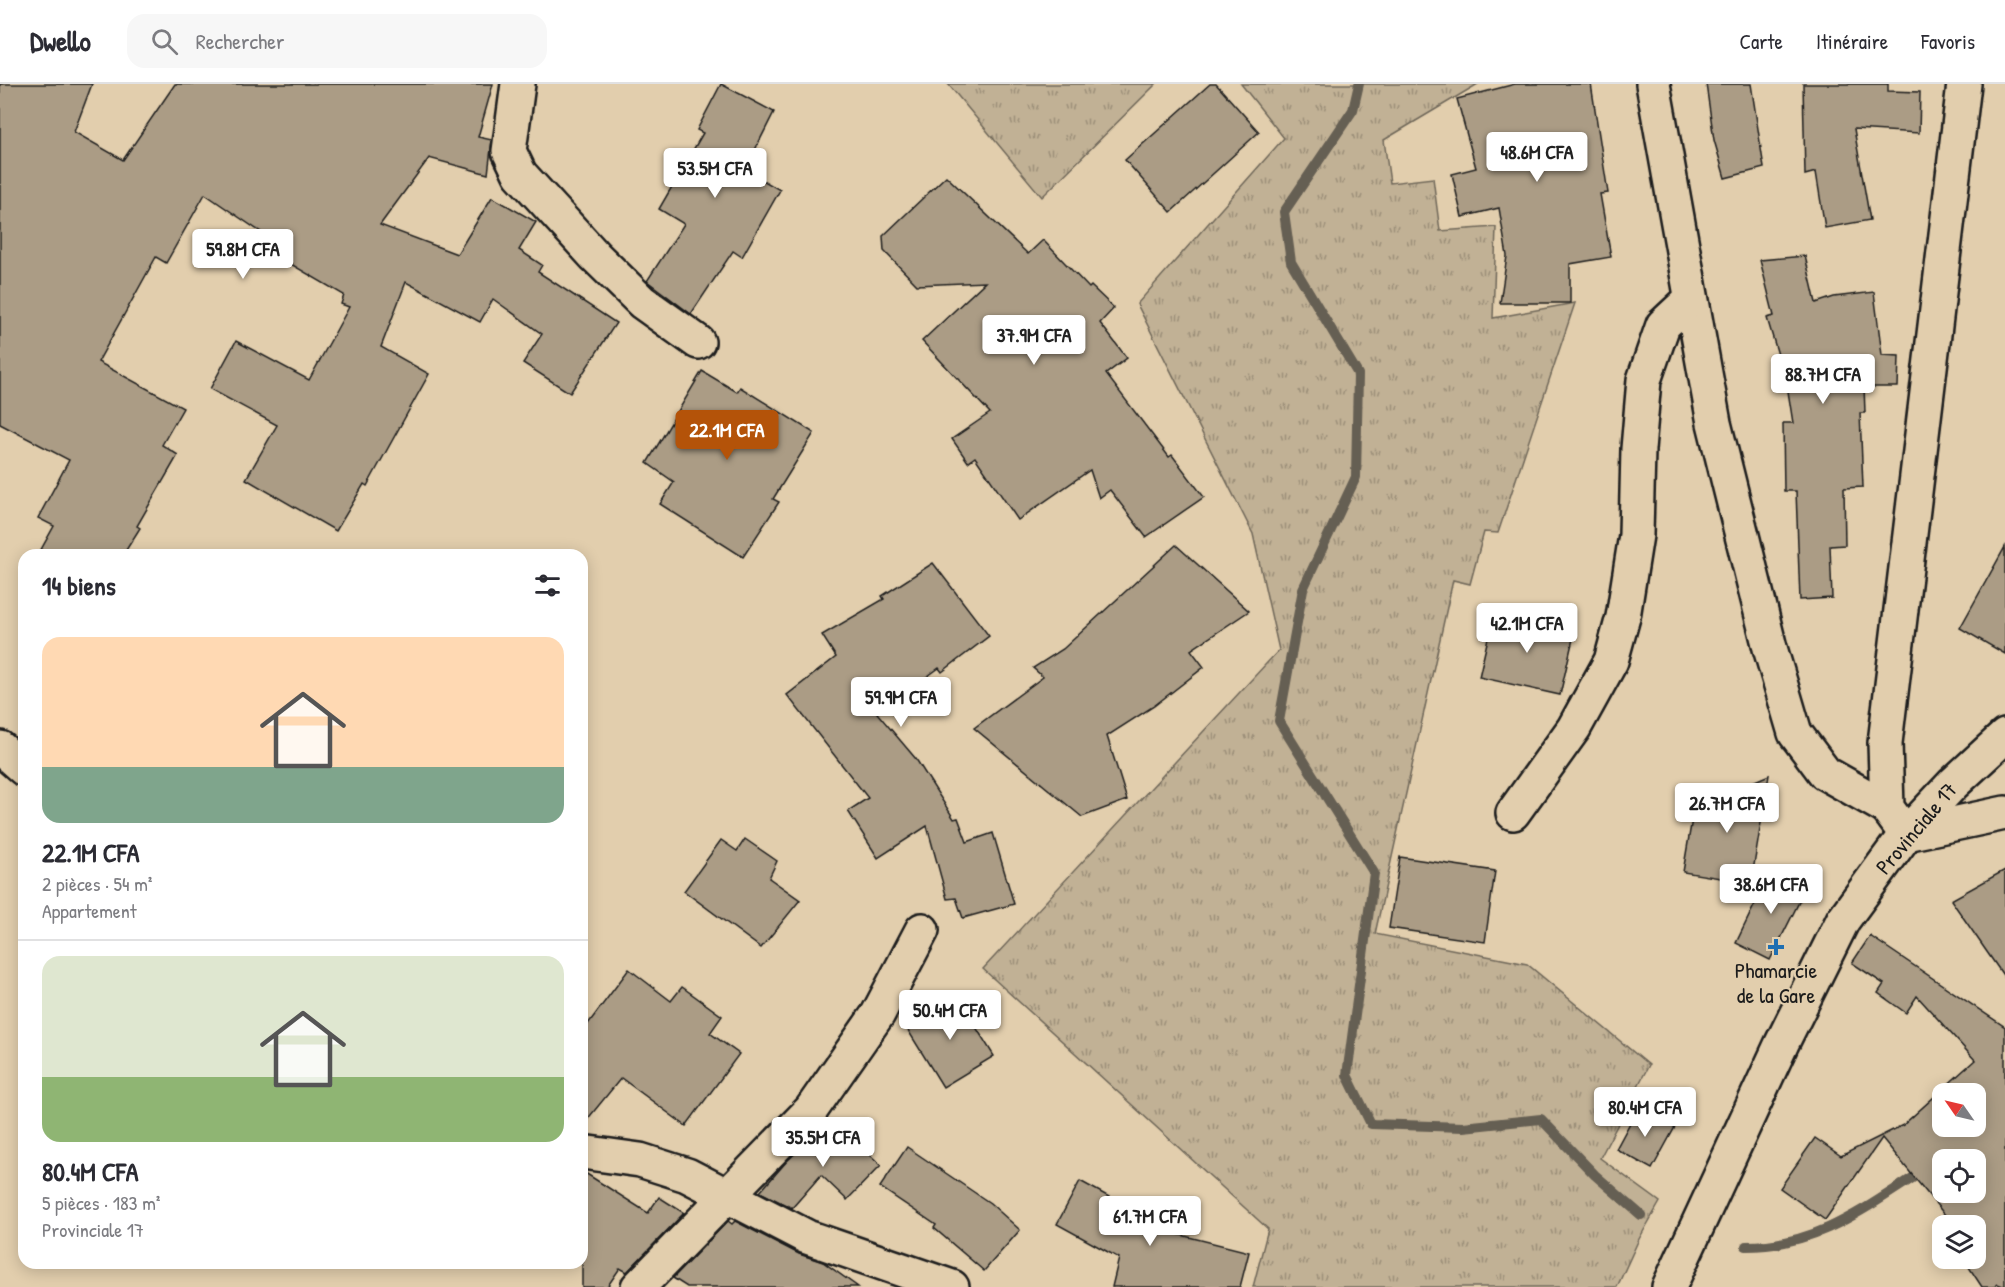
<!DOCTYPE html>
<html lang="fr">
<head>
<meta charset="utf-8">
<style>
	body { margin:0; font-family:"Patrick Hand",sans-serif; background:#f7f7f7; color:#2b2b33; height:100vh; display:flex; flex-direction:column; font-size:22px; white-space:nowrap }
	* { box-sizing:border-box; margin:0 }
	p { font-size:20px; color:#7c7c81 }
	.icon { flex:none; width:33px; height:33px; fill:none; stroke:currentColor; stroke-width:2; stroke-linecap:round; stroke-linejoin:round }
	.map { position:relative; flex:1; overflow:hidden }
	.side { position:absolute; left:18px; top:465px; width:570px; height:720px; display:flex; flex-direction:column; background:#fff; border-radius:18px; box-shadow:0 3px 15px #0003 }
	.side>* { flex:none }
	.needle { width:39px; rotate:304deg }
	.buttons { position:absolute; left:1932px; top:999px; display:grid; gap:12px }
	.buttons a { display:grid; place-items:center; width:54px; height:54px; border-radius:12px; background:#fff; box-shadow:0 3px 15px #0003; font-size:30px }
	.price { position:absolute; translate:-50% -51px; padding:0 14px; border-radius:6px; background:#fff; color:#222; font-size:20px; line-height:39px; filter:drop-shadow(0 2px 3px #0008) }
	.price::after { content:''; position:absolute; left:50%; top:36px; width:18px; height:14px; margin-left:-9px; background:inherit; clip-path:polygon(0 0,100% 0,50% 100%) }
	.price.on { background:#b45309; color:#fff }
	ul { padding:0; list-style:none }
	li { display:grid; align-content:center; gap:12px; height:318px; padding:0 24px }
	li+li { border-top:2px solid #e1e1e2 }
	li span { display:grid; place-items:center; height:186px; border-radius:18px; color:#555 }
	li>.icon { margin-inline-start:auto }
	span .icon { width:108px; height:108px; fill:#fffc; stroke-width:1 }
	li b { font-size:26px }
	h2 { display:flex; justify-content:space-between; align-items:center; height:72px; padding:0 24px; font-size:26px }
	header { display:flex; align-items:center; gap:36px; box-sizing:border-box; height:84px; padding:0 30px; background:#fff; border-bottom:2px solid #e1e1e2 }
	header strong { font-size:28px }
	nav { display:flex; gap:33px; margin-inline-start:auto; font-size:21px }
	.search { width:420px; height:54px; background:#f7f7f7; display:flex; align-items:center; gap:15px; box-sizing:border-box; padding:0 21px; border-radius:18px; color:#7c7c81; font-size:22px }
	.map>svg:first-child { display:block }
	.grass { fill:url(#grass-tufts); stroke:#6e6658; stroke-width:1.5 }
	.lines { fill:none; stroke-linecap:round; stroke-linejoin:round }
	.stream { stroke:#655e52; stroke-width:10 }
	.building { fill:#ab9c85; stroke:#1c1c1c; stroke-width:1.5; fill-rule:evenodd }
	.minor-casing { stroke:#1c1c1c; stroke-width:38 }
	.tertiary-casing { stroke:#1c1c1c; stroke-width:38 }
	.primary-casing { stroke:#1c1c1c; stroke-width:38 }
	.minor { stroke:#e2cead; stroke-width:33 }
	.tertiary { stroke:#e2cead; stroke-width:33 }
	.primary { stroke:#e2cead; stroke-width:33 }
	.poi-dot { fill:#1f6fb2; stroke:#e2cead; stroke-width:2 }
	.labels { text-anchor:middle; stroke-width:4.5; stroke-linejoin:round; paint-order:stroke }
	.street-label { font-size:22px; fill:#1c1c1c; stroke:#e2cead }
	.poi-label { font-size:22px; fill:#1c1c1c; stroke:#e2cead }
</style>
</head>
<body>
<header>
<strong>Dwello</strong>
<div class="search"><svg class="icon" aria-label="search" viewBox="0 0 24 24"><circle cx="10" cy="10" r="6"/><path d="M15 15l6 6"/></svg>Rechercher</div>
<nav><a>Carte</a><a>Itinéraire</a><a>Favoris</a></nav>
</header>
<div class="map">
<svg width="2005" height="1203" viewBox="0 0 2005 1203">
	<defs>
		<pattern id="grass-tufts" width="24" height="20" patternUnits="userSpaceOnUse" patternTransform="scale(1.5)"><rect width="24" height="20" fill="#c1b195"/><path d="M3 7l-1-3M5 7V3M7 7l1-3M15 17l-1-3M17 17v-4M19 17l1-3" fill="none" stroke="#9c8f79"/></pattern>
	</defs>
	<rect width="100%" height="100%" fill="#e2cead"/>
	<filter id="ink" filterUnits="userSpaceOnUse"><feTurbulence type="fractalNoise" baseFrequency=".0167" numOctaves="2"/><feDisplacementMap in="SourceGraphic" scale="12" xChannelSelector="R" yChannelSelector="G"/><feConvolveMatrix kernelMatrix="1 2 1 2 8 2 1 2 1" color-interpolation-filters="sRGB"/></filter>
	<g filter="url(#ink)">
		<g class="grass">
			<polygon points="948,0 1156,0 1042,113"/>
			<polygon points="1241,0 1478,0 1384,56 1390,99 1433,94 1440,147 1496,143 1493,234 1575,219 1498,449 1484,448 1470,500 1453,496 1375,850 1527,880 1649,981 1600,1074 1660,1118 1639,1155 1617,1203 1253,1203 1268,1145 983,885 1279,566 1253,450 1137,220 1284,54"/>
		</g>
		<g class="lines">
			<g class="stream">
				<polyline points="1359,0 1353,26 1284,128 1291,178 1358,290 1356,393 1303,505 1279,637 1374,789 1347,991 1371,1040 1463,1043 1541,1035 1595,1091 1641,1131"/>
				<path d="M1746 1162C1819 1162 1866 1123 1925 1086"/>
			</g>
		</g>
		<g class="building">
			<polygon points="0,0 92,0 74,48 123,76 175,0 493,0 478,53 492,56 488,90 429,74 380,141 457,170 492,113 536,138 519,166 542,181 538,188 616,239 570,309 523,279 542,250 493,215 480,238 406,198 381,263 429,290 367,402 364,400 336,447 246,395 277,341 210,305 236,257 309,296 349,223 341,220 344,211 265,165 271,155 205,110 166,179 156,173 98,278 183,324 162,361 178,371 137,442 140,444 123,471 38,471 54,442 38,434 69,376 0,340"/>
			<polygon points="721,0 774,28 745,86 780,106 742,173 733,167 691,230 647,197 684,140 659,125 703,49 697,46"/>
			<polygon points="1210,0 1216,0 1259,48 1171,128 1125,76"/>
			<polygon points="1515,0 1591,0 1608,109 1600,110 1611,173 1570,180 1570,219 1500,219 1507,172 1499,124 1462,133 1452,90 1476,84 1457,15"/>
			<polygon points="1706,0 1751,0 1764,84 1725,94 1714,56"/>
			<polygon points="1803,0 1888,0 1888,7 1920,8 1919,49 1854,45 1870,136 1825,144 1816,88 1805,91"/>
			<polygon points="946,92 1028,170 1043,156 1089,204 1091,202 1114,224 1100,239 1127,274 1106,290 1169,373 1172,371 1204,413 1146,453 1110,406 1099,414 1090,386 1018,436 975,373 968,378 952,355 990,329 922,257 985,198 917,201 884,167 883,152"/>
			<polygon points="1805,172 1816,219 1834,213 1874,208 1882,271 1899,272 1898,303 1864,303 1865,329 1860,329 1863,403 1844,404 1845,461 1830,462 1832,514 1800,516 1796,407 1784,407 1783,339 1793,339 1787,301 1767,234 1774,232 1760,176"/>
			<polygon points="702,287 737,308 740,303 814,349 773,415 779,418 743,473 660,420 674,398 647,379"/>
			<polygon points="1176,461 1249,527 1191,566 1204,583 1154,622 1107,652 1127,716 1082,733 974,644 1043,593 1033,584 1063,565"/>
			<polygon points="2005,463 2005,570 1960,544"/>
			<polygon points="933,479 989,552 942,588 939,584 877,629 916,675 954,735 958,734 967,758 993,749 1014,820 963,834 956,814 947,815 927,742 878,774 848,727 868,714 787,611 836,573 822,551 884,515 882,512"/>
			<polygon points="1494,528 1575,546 1560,611 1479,593"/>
			<polygon points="1769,691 1751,799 1683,788 1694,723"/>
			<polygon points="745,755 777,777 769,794 800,816 761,864 684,807 721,756 737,767"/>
			<polygon points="1400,773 1495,787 1485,858 1389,844"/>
			<polygon points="2005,786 2005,894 1951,816"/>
			<polygon points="1771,787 1806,804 1770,876 1736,859"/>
			<path d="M1870 852 2005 943V1203L1998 1200 1994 1203H1982L1965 1177 1976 1174V1142H1954L1882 1054 1825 1136 1780 1104 1815 1054 1841 1072 1903 1041 1975 976 1917 912 1906 929 1878 909 1884 900 1852 879ZM1942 1010H1976V1042H1942ZM1942 1076H1976V1108H1942Z"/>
			<polygon points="629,885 671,917 682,903 722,932 710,949 739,970 686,1042 621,994 582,1042 582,948"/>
			<polygon points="956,911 994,972 943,1003 906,943"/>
			<polygon points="1638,1024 1675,1043 1652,1085 1616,1065"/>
			<polygon points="829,1038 846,1055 849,1052 881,1081 847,1116 821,1091 792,1124 760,1108 787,1077"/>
			<polygon points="907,1063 990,1119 1020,1146 984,1187 934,1144 936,1141 880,1103"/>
			<polygon points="582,1087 648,1129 659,1113 684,1129 627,1188 620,1184 607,1203 582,1203"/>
			<polygon points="1080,1097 1131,1125 1125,1137 1249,1168 1240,1203 1112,1203 1119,1174 1057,1140"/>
			<polygon points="728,1137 732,1140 735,1137 799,1170 823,1178 858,1203 687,1203 673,1194"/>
		</g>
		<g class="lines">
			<g class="minor-casing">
				<g id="minor">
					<polyline points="518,0 509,67 520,90 595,172 642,218 698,258"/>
					<polyline points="1653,0 1714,339 1770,564 1795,649 1825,689 1887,724"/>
					<polyline points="0,664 24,685"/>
					<polyline points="1513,729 1574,644 1611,577 1623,533 1636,451 1638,365 1644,296 1663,241 1691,215"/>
					<polyline points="582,1068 640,1076 687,1091 807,1153 952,1203"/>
					<polyline points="638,1203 811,1026 878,930 922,846"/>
				</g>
			</g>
			<g class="tertiary-casing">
				<polyline id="tertiary" points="1964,0 1885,659 1887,724 1906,750 2005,729"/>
			</g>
			<g class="primary-casing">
				<polyline id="primary" points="1669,1203 1782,959 1843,836 1906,750 1953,700 2005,652"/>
			</g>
			<use href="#minor" class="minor"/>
			<use href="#tertiary" class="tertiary"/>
			<use href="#primary" class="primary"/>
		</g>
	</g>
	<path class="poi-dot" d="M1773 854h6v6h6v6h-6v6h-6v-6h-6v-6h6z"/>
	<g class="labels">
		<g class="street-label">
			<text transform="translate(1916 744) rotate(-50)" y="8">Provinciale 17</text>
		</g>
		<g class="poi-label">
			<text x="1776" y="894">Phamarcie<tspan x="1776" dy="25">de la Gare</tspan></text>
		</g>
	</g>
</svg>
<div class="buttons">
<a><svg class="needle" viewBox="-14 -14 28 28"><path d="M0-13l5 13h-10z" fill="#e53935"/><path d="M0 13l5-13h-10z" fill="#7c7c81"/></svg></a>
<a><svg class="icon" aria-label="locate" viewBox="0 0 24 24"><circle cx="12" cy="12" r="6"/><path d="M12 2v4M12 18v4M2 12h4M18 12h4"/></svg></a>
<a><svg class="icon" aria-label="layers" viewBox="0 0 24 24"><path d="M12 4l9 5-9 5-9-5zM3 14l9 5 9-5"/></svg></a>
</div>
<b class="price" style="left:1537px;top:99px">48.6M CFA</b>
<b class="price" style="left:715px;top:115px">53.5M CFA</b>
<b class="price" style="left:243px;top:196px">59.8M CFA</b>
<b class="price" style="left:1034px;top:282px">37.9M CFA</b>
<b class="price" style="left:1823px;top:321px">88.7M CFA</b>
<b class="price on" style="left:727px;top:377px">22.1M CFA</b>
<b class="price" style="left:1527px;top:570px">42.1M CFA</b>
<b class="price" style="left:901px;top:644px">59.9M CFA</b>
<b class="price" style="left:1727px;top:750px">26.7M CFA</b>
<b class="price" style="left:1771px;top:831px">38.6M CFA</b>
<b class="price" style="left:950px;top:957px">50.4M CFA</b>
<b class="price" style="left:1645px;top:1054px">80.4M CFA</b>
<b class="price" style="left:823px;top:1084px">35.5M CFA</b>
<b class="price" style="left:1150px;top:1163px">61.7M CFA</b>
<section class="side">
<h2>14 biens<svg class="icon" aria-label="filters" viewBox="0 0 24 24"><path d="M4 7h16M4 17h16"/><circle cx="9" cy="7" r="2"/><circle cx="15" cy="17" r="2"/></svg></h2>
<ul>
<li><span style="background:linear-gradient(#ffd9b3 70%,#7fa58c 0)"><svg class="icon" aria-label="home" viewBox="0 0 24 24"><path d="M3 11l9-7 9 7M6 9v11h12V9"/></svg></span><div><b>22.1M CFA</b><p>2 pièces · 54 m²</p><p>Appartement</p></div></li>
<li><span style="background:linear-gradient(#dfe7d0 65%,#8fb573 0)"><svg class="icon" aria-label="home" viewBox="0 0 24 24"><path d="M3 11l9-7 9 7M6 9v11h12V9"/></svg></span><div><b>80.4M CFA</b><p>5 pièces · 183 m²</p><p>Provinciale 17</p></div></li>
</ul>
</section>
</div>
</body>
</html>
